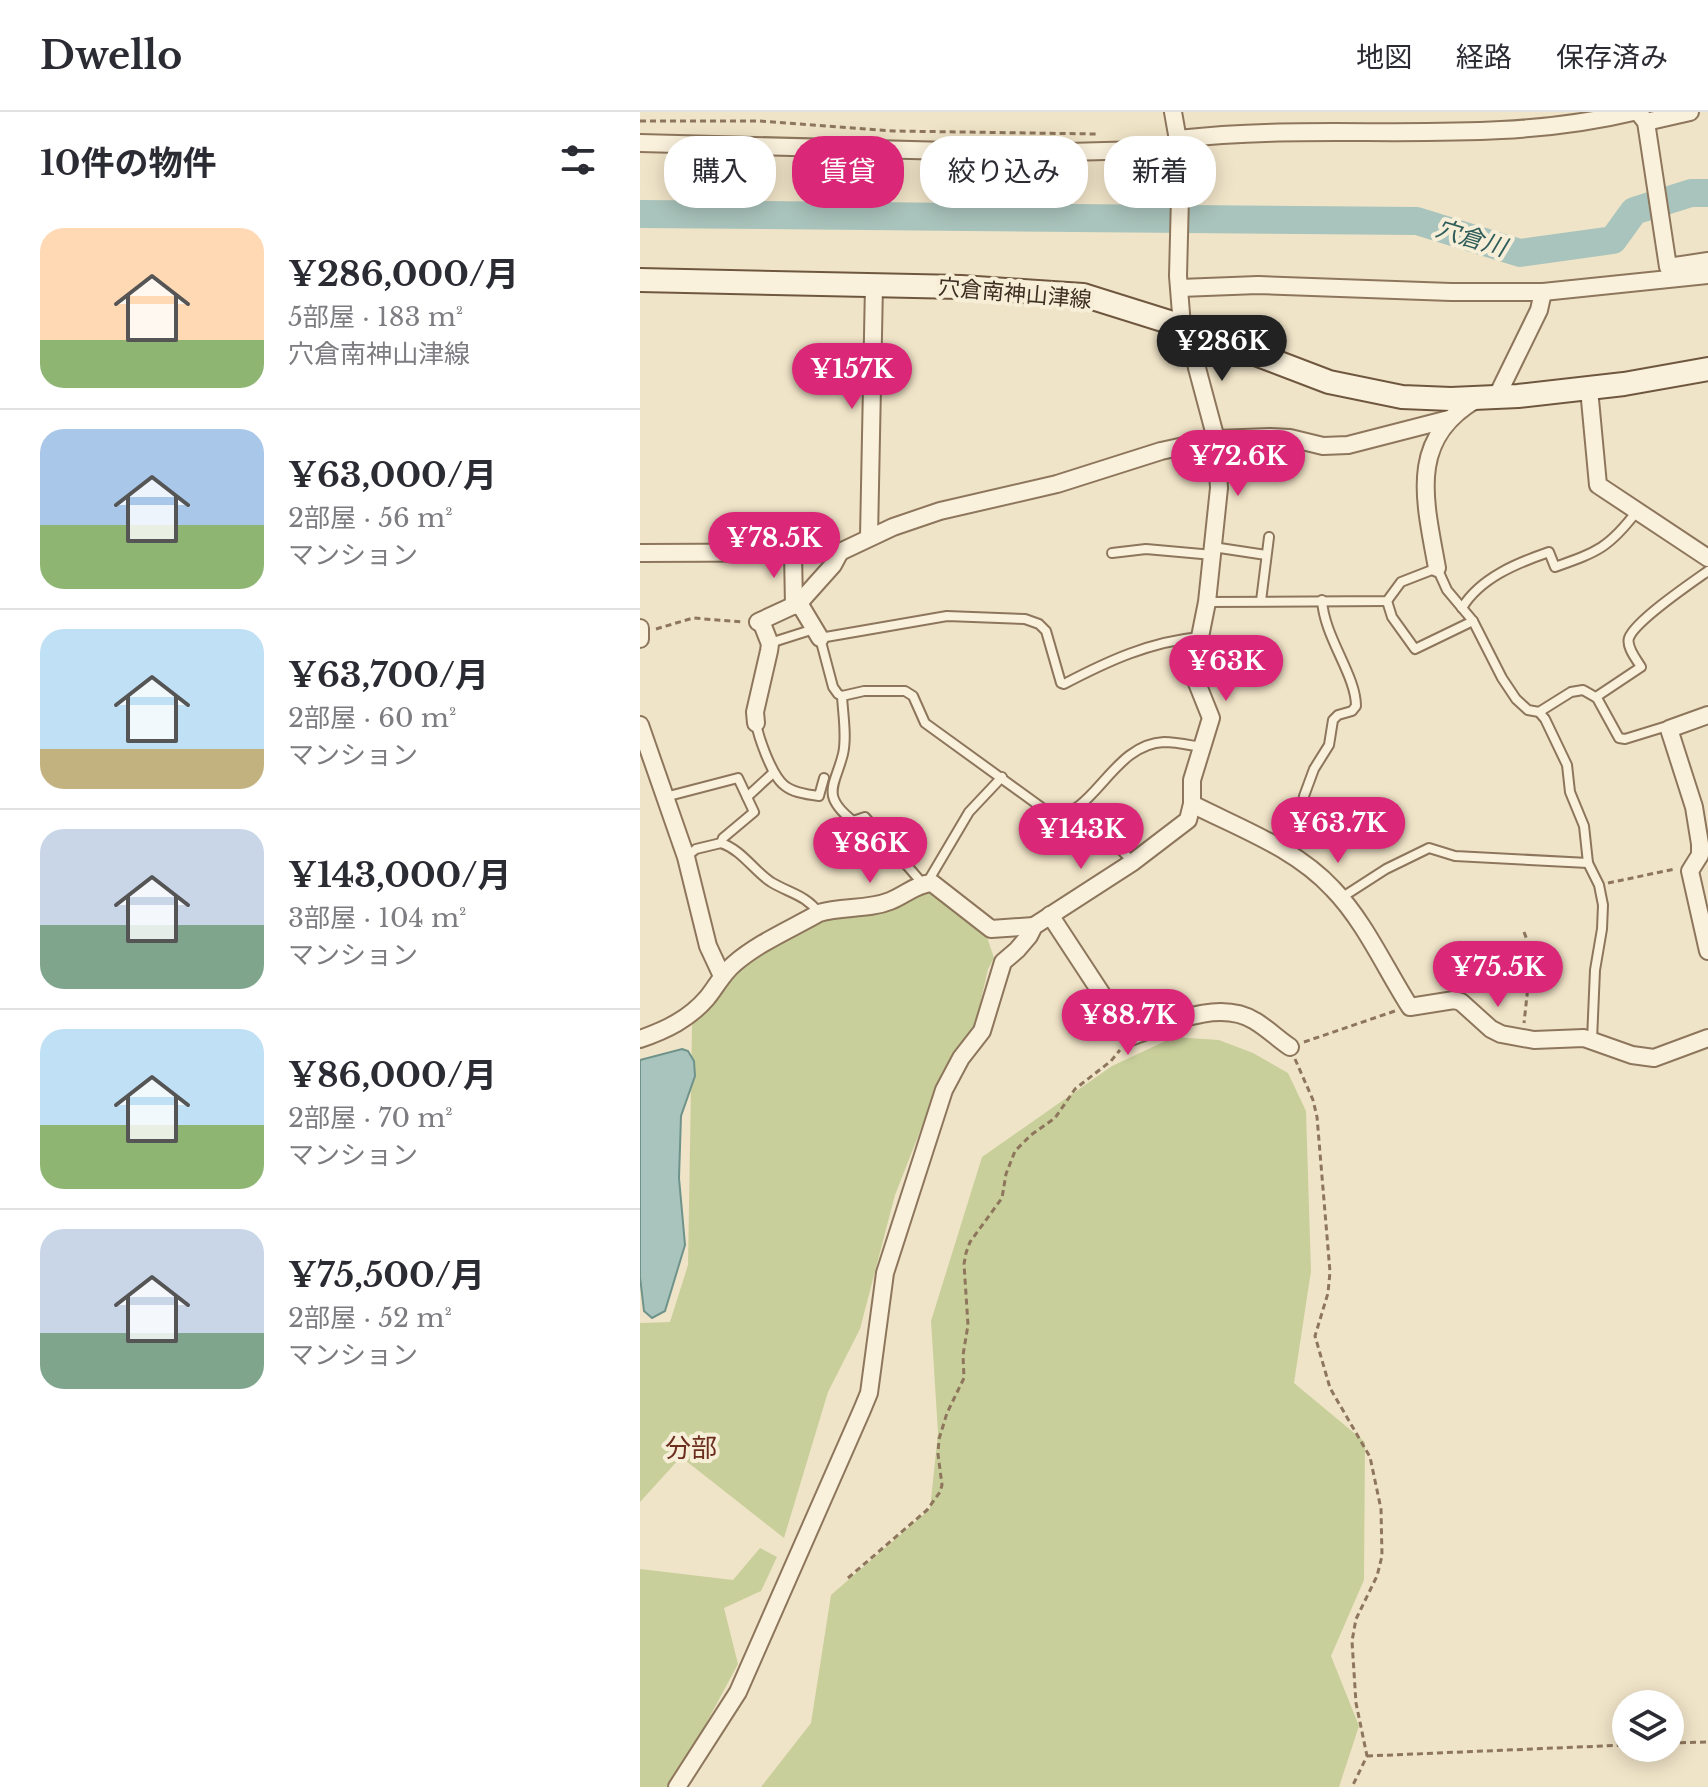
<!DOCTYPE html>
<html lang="ja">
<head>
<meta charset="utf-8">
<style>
	body { margin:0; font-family:"Libre Baskerville","Noto Sans JP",serif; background:#f2f2f3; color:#2b2b33; height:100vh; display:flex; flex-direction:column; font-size:30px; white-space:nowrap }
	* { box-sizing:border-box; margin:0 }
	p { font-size:26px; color:#7c7c81 }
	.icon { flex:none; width:44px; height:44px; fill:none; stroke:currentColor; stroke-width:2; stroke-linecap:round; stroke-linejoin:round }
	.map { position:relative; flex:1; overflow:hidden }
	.details { display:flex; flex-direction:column; background:#fff; width:640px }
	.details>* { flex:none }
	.banner { position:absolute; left:24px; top:24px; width:760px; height:72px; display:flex; gap:16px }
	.controls { position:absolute; left:972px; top:1578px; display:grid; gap:16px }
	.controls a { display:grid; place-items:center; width:72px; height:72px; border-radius:50%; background:#fff; box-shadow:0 4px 20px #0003; font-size:40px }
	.price { position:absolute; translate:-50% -68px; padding:0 18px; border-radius:28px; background:#db2777; color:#fff; font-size:26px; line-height:52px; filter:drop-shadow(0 2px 4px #0008) }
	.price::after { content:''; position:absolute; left:50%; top:48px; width:24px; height:18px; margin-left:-12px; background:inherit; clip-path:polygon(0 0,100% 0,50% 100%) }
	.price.active { background:#222; color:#fff }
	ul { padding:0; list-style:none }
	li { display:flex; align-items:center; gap:24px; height:200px; padding:0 40px }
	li+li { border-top:2px solid #e1e1e2 }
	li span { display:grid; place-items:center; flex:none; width:224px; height:160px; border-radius:24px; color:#555 }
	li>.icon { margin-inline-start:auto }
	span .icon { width:96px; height:96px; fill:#fffc; stroke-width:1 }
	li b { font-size:34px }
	h2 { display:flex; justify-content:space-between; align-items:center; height:96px; padding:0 40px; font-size:34px }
	.tag { padding:0 28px; border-radius:32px; background:#fff; box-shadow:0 4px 20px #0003; font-size:28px; line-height:72px }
	.tag.active { background:#db2777; color:#fff }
	header { display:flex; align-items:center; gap:48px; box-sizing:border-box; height:112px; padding:0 40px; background:#fff; border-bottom:2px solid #e1e1e2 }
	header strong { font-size:38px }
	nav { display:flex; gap:44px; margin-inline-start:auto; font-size:28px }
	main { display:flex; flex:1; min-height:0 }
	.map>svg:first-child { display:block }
	.green { fill:#c9cf9b }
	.water { fill:#a9c4bc; stroke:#6f938a; stroke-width:2 }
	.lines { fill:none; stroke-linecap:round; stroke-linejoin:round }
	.river { stroke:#a9c4bc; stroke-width:28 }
	.service-casing { stroke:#8d765c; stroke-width:12 }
	.minor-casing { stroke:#8d765c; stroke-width:20 }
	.secondary-casing { stroke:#6f573f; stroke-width:26 }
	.path { stroke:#8d765c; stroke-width:3; stroke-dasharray:6 4; stroke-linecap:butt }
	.service { stroke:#faf1dc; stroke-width:8 }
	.minor { stroke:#faf1dc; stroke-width:16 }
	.secondary { stroke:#faf1dc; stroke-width:22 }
	.labels { text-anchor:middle; stroke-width:8; stroke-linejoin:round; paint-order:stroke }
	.street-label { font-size:22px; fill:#3d2e20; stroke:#f7eed8 }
	.water-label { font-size:24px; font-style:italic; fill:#2f5d5a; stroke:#f7eed8 }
	.quarter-label { font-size:26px; fill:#6b2e1e; stroke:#f7eed8 }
</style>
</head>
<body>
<header>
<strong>Dwello</strong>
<nav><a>地図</a><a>経路</a><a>保存済み</a></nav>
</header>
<main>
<section class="details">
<h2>10件の物件<svg class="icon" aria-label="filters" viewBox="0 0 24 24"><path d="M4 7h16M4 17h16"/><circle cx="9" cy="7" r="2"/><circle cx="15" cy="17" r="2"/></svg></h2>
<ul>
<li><span style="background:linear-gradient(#ffd9b3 70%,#8fb573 0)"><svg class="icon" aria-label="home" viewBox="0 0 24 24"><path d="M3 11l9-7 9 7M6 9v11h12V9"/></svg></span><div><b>¥286,000/月</b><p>5部屋 · 183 m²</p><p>穴倉南神山津線</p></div></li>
<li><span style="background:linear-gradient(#a9c7e8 60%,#8fb573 0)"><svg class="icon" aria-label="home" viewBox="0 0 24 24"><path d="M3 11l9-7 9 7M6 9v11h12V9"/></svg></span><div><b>¥63,000/月</b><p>2部屋 · 56 m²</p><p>マンション</p></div></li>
<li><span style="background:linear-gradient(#bfe0f5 75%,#c2b280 0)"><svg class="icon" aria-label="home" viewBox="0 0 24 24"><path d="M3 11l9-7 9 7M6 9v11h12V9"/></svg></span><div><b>¥63,700/月</b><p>2部屋 · 60 m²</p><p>マンション</p></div></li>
<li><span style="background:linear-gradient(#c9d6e8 60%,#7fa58c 0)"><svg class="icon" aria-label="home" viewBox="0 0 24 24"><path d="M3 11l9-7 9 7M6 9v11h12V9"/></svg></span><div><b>¥143,000/月</b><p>3部屋 · 104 m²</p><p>マンション</p></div></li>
<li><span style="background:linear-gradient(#bfe0f5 60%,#8fb573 0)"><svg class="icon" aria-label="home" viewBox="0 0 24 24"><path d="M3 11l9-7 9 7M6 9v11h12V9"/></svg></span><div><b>¥86,000/月</b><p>2部屋 · 70 m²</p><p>マンション</p></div></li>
<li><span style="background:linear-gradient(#c9d6e8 65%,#7fa58c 0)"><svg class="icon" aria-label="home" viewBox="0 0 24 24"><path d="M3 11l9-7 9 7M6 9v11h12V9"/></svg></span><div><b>¥75,500/月</b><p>2部屋 · 52 m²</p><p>マンション</p></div></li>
</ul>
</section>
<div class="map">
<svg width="1068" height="1675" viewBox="0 0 1068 1675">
	<rect width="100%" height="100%" fill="#f0e4c8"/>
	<g class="green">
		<polygon points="285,779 295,781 346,822 354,846 348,857 336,910 301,966 255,1083 220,1217 188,1280 144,1426 41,1345 0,1390 0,1211 30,1210 48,1153 52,914 97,858 181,806"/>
		<polygon points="534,925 579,928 613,941 648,961 666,999 671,1159 654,1271 725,1330 724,1468 691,1544 719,1614 699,1675 121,1675 171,1611 191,1483 290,1397 298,1321 291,1209 342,1045 472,954"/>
		<polygon points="120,1436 137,1445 121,1479 84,1496 98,1552 46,1649 27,1675 0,1675 0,1457 93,1468"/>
	</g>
	<polygon class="water" points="42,937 48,939 54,949 55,964 41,1004 39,1066 45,1133 25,1199 12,1206 4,1199 0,1165 0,948"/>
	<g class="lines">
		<polyline class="river" points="0,102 777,109 880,141 973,128 994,99 1051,81 1068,81"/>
		<g class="service-casing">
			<g id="service">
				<polyline points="573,435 626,443"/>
				<polyline points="472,441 506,437 573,443"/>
				<polyline points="621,489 629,425"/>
				<polyline points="747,489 752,505 775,537 833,509"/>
				<polyline points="567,490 747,489 761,470 797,456 807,478 833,509 862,566 876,587 888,598 899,600 905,607 927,653 930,680 944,714 948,751 959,773 963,793 962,817 955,858 952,928"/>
				<path d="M822 496C840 466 877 451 909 440L915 455C957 440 969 436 997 399"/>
				<path d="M559 525C509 530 468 549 424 572L421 571 406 519 399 512 385 507 307 504 180 526 193 575 198 582 202 584 224 579H265L273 584 285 611 412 703C454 706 472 632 524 630 536 630 549 633 561 635"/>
				<polyline points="130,531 174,517"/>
				<path d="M202 584C203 602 207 625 203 642 195 674 180 683 213 709L225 705 283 772"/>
				<path d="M956 585 1001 555C997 548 986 535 989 526 995 509 1051 471 1068 459"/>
				<polyline points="899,600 931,580 943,578 957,586 979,626 985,627 1024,615 1029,617"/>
				<path d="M116 611C118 623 122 633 126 643 139 674 145 680 179 684L184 666"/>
				<polyline points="25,685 98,666 114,700 83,726 81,731 56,737 46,745"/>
				<polyline points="107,685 133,661"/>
				<polyline points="439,696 493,750"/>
				<path d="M81 731C102 738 114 759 131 770 149 781 166 783 179 801"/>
				<path d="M648 739 660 714 664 684 674 657 689 633 693 608 698 603 712 599 716 594C716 563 684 525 682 488"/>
				<polyline points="287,771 329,700 362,665"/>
				<polyline points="701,786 746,757 789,736 815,744 948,751"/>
			</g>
		</g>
		<g class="minor-casing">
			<g id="minor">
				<polyline points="533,0 541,45 538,164 542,214"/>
				<polyline points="998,0 1006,10 1028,155 1068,149"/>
				<polyline points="1006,10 1050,0"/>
				<path d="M538 27C688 9 844 36 993 0"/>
				<polyline points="0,31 390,41 540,37"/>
				<polyline points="540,176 618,173 811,180 903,180 1068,163"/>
				<polyline points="949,277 958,373 1068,446"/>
				<polyline points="856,286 899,198 903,180"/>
				<polyline points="229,425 234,173"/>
				<polyline points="153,440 154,494"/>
				<polyline points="0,441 200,440 253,415 300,399 417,372 521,339 576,327 630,325 650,326 683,334 708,333 809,307"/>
				<path d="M797 456C785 389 767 327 837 287"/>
				<polyline points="159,491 180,526"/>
				<polyline points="118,510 159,491 193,453 200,440"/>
				<polyline points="0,516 0,527"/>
				<polyline points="1068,603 1029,617 1054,695 1060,732 1060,743 1050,759 1068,839"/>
				<polyline points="116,611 115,600 129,539 130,532 121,509"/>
				<polyline points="0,613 46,745 68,834 82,864"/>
				<path d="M552 692C601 717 655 736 693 777 725 810 745 856 770 895L814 888 821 890 851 917 861 922 894 928 944 926 992 943 1014 946 1068 926"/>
				<path d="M410 803 490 925C526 913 578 886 615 909 627 916 638 927 650 935"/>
				<path d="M0 927C26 918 49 907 67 886 76 875 83 861 94 852 118 831 151 817 179 801 202 794 228 798 250 789 265 783 276 772 292 771L351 817 394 814"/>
				<polyline points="37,1675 98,1580 222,1298 229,1281 245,1161 304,978 321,946 342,919 363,850 377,838 389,824 394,814 493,750 548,708 552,692 552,668 571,606 557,571 554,555 567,490 579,376 576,327 557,256 554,238 555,218"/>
			</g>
		</g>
		<g class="secondary-casing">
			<polyline id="secondary" points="0,168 321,175 443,183 542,214 689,270 762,285 811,287 878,284 984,272 1068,257"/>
		</g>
		<g class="path">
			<polyline points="0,9 119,9 254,19 458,22"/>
			<polyline points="16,517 53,506 102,510"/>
			<polyline points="968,771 1035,757"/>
			<polyline points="884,820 891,838 891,847 884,911"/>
			<polyline points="664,930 755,899"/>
			<polyline points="655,947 673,988 677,1005 690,1160 688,1181 675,1224 690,1276 730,1345 741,1397 742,1444 737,1464 716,1507 712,1529 716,1591 727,1644 712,1675"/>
			<polyline points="208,1466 287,1398 300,1380 302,1373 298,1342 299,1327 307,1301 324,1266 323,1243 328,1213 324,1152 326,1141 330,1130 362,1086 366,1062 375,1039 391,1023 415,1006 435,977 471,949 480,938"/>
			<polyline points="1030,1631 1068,1630"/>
			<polyline points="727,1644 986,1633"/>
		</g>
		<use href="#service" class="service"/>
		<use href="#minor" class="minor"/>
		<use href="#secondary" class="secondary"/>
	</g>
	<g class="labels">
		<g class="street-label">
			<text transform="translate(375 181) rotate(5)" y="8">穴倉南神山津線</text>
		</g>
		<g class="water-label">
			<text transform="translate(831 126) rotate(17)" y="8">穴倉川</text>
		</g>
		<g class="quarter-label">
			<text x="51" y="1345">分部</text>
		</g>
	</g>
</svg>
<div class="controls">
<a><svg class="icon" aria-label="layers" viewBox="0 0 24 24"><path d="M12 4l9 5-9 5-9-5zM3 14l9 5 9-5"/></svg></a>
</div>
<b class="price active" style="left:582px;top:271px">¥286K</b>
<b class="price" style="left:212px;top:299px">¥157K</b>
<b class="price" style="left:598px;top:386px">¥72.6K</b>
<b class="price" style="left:134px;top:468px">¥78.5K</b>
<b class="price" style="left:586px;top:591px">¥63K</b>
<b class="price" style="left:698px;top:753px">¥63.7K</b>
<b class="price" style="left:441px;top:759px">¥143K</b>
<b class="price" style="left:230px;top:773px">¥86K</b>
<b class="price" style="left:858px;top:897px">¥75.5K</b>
<b class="price" style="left:488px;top:945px">¥88.7K</b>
<div class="banner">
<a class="tag">購入</a>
<a class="tag active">賃貸</a>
<a class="tag">絞り込み</a>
<a class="tag">新着</a>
</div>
</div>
</main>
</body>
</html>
